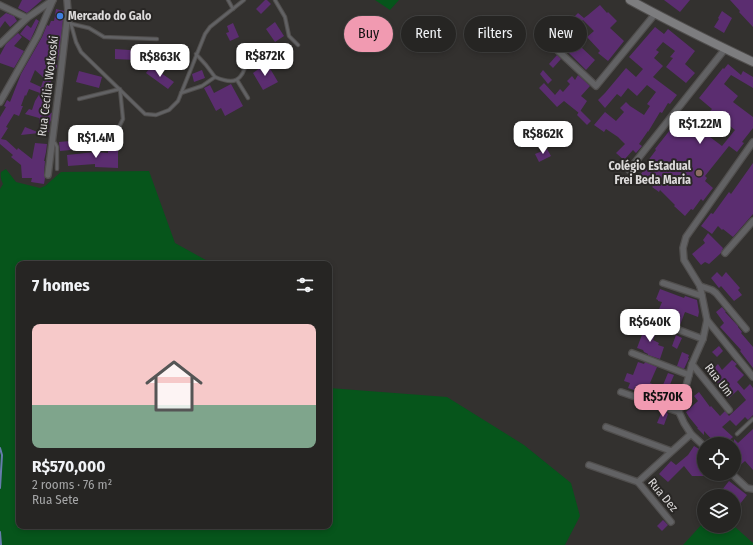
<!DOCTYPE html>
<html lang="en">
<head>
<meta charset="utf-8">
<style>
	body { margin:0; font-family:"Fira Sans Condensed",sans-serif; background:#2e2d2b; color:#f1f3f6; height:100vh; display:flex; flex-direction:column; font-size:15px; white-space:nowrap }
	* { box-sizing:border-box; margin:0 }
	p { font-size:13px; color:#a4a5a6 }
	.icon { flex:none; width:22px; height:22px; fill:none; stroke:currentColor; stroke-width:2; stroke-linecap:round; stroke-linejoin:round }
	.map { position:relative; flex:1; overflow:hidden }
	.panel { position:absolute; left:16px; top:261px; width:316px; height:268px; display:flex; flex-direction:column; background:#262523; border-radius:8px; box-shadow:0 2px 6px #0003,0 0 0 1px #424241 }
	.panel>* { flex:none }
	.top-card { position:absolute; left:344px; top:16px; width:349px; height:36px; display:flex; gap:8px }
	.tools { position:absolute; left:697px; top:437px; display:grid; gap:8px }
	.tools a { display:grid; place-items:center; width:44px; height:44px; border-radius:50%; background:#262523; box-shadow:0 2px 6px #0003,0 0 0 1px #424241; font-size:20px }
	.price { position:absolute; translate:-50% -34px; padding:0 9px; border-radius:8px; background:#fff; color:#222; font-size:13px; line-height:26px; filter:drop-shadow(0 1px 2px #0008) }
	.price::after { content:''; position:absolute; left:50%; top:24px; width:12px; height:9px; margin-left:-6px; background:inherit; clip-path:polygon(0 0,100% 0,50% 100%) }
	.price.current { background:#f19ab1; color:#111 }
	ul { padding:0; list-style:none }
	li { display:grid; align-content:center; gap:8px; height:212px; padding:0 16px }
	li+li { border-top:1px solid #424241 }
	li span { display:grid; place-items:center; height:124px; border-radius:8px; color:#555 }
	li>.icon { margin-inline-start:auto }
	span .icon { width:72px; height:72px; fill:#fffc; stroke-width:1 }
	li b { font-size:17px }
	h2 { display:flex; justify-content:space-between; align-items:center; height:48px; padding:0 16px; font-size:17px }
	.chip { padding:0 14px; border-radius:18px; background:#262523; box-shadow:0 2px 6px #0003,0 0 0 1px #424241; font-size:14px; line-height:36px }
	.chip.current { background:#f19ab1; color:#111 }
	.map>svg:first-child { display:block }
	.green { fill:#06551b }
	.lines { fill:none; stroke-linecap:round; stroke-linejoin:round }
	.stream { stroke:#667cac; stroke-width:2 }
	.building { fill:#5b2d70; fill-rule:evenodd }
	.lane-casing { stroke:#514f4e; stroke-width:4.5 }
	.street-casing { stroke:#514f4e; stroke-width:8 }
	.secondary-casing { stroke:#514f4e; stroke-width:10 }
	.lane { stroke:#626264; stroke-width:2.5 }
	.street { stroke:#626264; stroke-width:5.5 }
	.secondary { stroke:#7d7d7f; stroke-width:8 }
	.shop-dot { fill:#3f7fe0; stroke:#292725; stroke-width:1.5 }
	.education-dot { fill:#8d6e63; stroke:#292725; stroke-width:1.5 }
	.labels { text-anchor:middle; stroke-width:4; stroke-linejoin:round; paint-order:stroke }
	.poi-label { font-size:12px; font-weight:bold; fill:#dcdada; stroke:#292725; text-anchor:start }
	.street-label { font-size:12px; fill:#dcdada; stroke:#292725 }
</style>
</head>
<body>
<div class="map">
<svg width="753" height="545" viewBox="0 0 753 545">
	<rect width="100%" height="100%" fill="#33312f"/>
	<g class="green">
		<polygon points="375,0 399,0 390,10"/>
		<path d="M6 169 16 182 40 188 45 186 61 172 149 171 175 243 213 264H19V526H329V388L447 397 524 445 571 483 580 516 565 545H0V189L3 184C1 179 0 177 1 172Z"/>
		<polygon points="703,523 704,523 704,526 734,526 753,543 753,545 683,545"/>
	</g>
	<g class="lines">
		<g class="stream">
			<polyline points="0,448 2,455 0,488"/>
			<polyline points="0,532 1,545"/>
		</g>
	</g>
	<g class="building">
		<polygon points="22,0 42,0 27,13 18,8"/>
		<polygon points="265,0 267,0 271,4 261,14 256,9"/>
		<polygon points="664,0 690,0 680,12"/>
		<polygon points="730,0 753,0 753,27 739,12 740,11"/>
		<polygon points="600,5 607,13 608,12 617,21 610,28 624,41 608,61 598,53 600,51 587,37 594,31 583,20 573,29 567,24 578,13 584,18 588,15"/>
		<path d="M56 9 64 11 59 55 56 64 57 65V67L51 80 49 93 44 101 49 103 45 111 52 113 51 120 48 127 49 132 21 135 25 127 40 133 39 118 25 114 29 109 32 110 35 101 40 93 29 89 26 96 25 95 21 106H23L19 116 14 114 6 127 8 128 1 139 6 140 17 150 18 148 32 159 35 143 47 144 46 152 44 161H45L44 174 45 178 44 184 31 182 32 178H22L21 165 11 157 13 155 0 144V117L6 107 4 106 7 100 10 102 21 74 42 37 47 25 49 26 51 21H54ZM35 70 44 78 41 87 30 82Z"/>
		<polygon points="722,11 732,18 724,33 714,27 719,19 718,18"/>
		<polygon points="6,13 14,16 17,21 10,27 5,21 0,28 0,18"/>
		<polygon points="36,19 39,21 30,41 20,34 27,25 31,28"/>
		<polygon points="275,22 284,36 275,42 266,29"/>
		<polygon points="233,23 239,37 230,41 226,33 229,32 227,26"/>
		<polygon points="655,27 664,34 668,29 695,51 685,64 695,73 686,83 666,67 673,58 670,57 675,51 663,42 656,50 659,52 654,58 663,66 653,77 677,95 670,104 668,103 662,113 660,112 648,132 648,131 639,144 642,146 636,153 633,150 624,160 616,153 625,144 618,137 606,129 604,132 594,125 605,112 616,121 624,112 620,108 626,102 630,106 644,115 650,106 647,104 656,92 647,85 637,96 628,88 621,97 617,94 605,108 598,100 605,93 626,68 636,77 643,69 629,57"/>
		<polygon points="18,33 22,37 14,46 24,51 14,68 0,63 0,55 6,44"/>
		<polygon points="566,41 577,51 581,47 595,60 586,70 568,52 567,53 563,49 563,48 561,46"/>
		<polygon points="115,49 158,52 157,61 115,59"/>
		<polygon points="557,55 561,59 553,68 549,64"/>
		<path d="M728 64 741 75 743 71 753 77V88L731 75 724 84 738 96 733 102 753 117V128L742 142 744 143 737 152 729 146 705 176 707 178 705 181 713 188 703 201 701 199 693 210 691 209 685 216 674 206 675 205 660 190 659 192 652 187 654 185 641 174 648 164 647 162 656 150 655 149 670 130 673 132 683 120 689 125 700 112 705 117 712 109 699 98 723 68 724 69ZM720 118 735 130 722 146 706 134Z"/>
		<polygon points="268,65 278,82 263,90 253,73 260,68 261,69"/>
		<polygon points="151,66 174,82 168,89 146,73"/>
		<polygon points="202,70 205,78 194,82 192,74"/>
		<polygon points="543,70 552,80 548,84 540,74"/>
		<polygon points="79,71 102,77 99,88 76,82"/>
		<polygon points="578,75 590,86 581,96 587,101 579,113 564,101 557,107 539,88 544,83 555,95 560,89 563,92 570,84 567,81 572,76 575,80"/>
		<polygon points="231,84 243,106 225,116 221,108 216,111 204,88 210,85 214,93"/>
		<polygon points="580,110 591,121 587,125 577,115"/>
		<polygon points="70,141 71,150 60,151 59,142"/>
		<polygon points="108,146 118,146 118,168 95,167 95,164 68,166 67,155 95,152 108,153"/>
		<polygon points="547,149 551,156 539,162 535,154"/>
		<polygon points="753,163 753,214 733,237 723,229 722,230 718,226 712,234 701,226 711,213 713,214 729,192 731,194"/>
		<polygon points="708,233 723,248 721,253 709,264 705,262 701,265 692,254 705,243 703,240"/>
		<polygon points="717,272 722,277 726,272 740,288 738,290 742,295 734,301 721,286 719,288 711,278"/>
		<polygon points="660,289 684,298 685,296 697,300 699,312 698,317 685,312 680,325 657,314 662,302 658,301 658,300 656,299"/>
		<polygon points="722,307 726,312 725,312 738,326 738,327 742,332 741,333 753,347 753,368 740,351 741,350 720,327 724,323 716,312"/>
		<polygon points="646,324 657,330 653,340 659,343 658,345 664,347 660,359 648,355 648,354 644,352 643,350 637,348"/>
		<polygon points="676,335 682,338 677,349 672,346"/>
		<polygon points="719,346 723,351 717,357 712,352"/>
		<polygon points="682,352 689,355 688,358 689,358 684,369 677,366"/>
		<polygon points="732,360 737,364 735,366 744,375 737,382 744,390 750,384 753,388 753,415 748,420 745,417 736,426 730,420 722,427 733,437 725,444 716,444 704,431 704,435 697,428 698,428 689,417 686,412 698,401 694,396 699,392 710,407 711,406 720,416 725,411 729,416 746,400 738,390 729,398 725,394 726,393 709,373 718,364 722,370"/>
		<polygon points="638,362 644,364 645,362 657,367 650,383 655,385 651,394 635,387 634,390 628,388 630,383 624,381 627,373 633,375"/>
		<polygon points="668,373 674,375 669,387 663,385"/>
		<polygon points="669,388 677,391 670,405 664,402"/>
		<polygon points="662,411 667,412 667,413 668,414 664,425 657,423"/>
		<polygon points="753,429 753,470 745,461 737,468 734,465 734,439 738,443"/>
		<polygon points="694,446 699,449 700,448 704,450 704,476 692,476 684,466 668,482 659,474 671,461 676,465 688,455"/>
		<polygon points="729,481 747,495 740,504 734,499 734,496 730,496 722,490"/>
		<polygon points="663,520 668,525 662,531 657,526"/>
	</g>
	<g class="lines">
		<g class="lane-casing">
			<g id="lane">
				<polyline points="228,0 233,9"/>
				<polyline points="275,0 285,17 289,36 298,45"/>
				<polyline points="69,17 76,42 81,52 145,114 156,115 169,110 178,101 205,34 210,27 244,0"/>
				<polyline points="72,24 89,28 104,37 157,39"/>
				<polyline points="196,54 206,65 215,77"/>
				<polyline points="237,80 248,98"/>
				<path d="M181 93 202 86 215 77C234 85 242 82 247 61L258 55"/>
				<polyline points="79,99 120,89 123,119 112,141"/>
				<polyline points="52,143 55,143 57,147 57,169"/>
				<polyline points="737,434 753,419"/>
			</g>
		</g>
		<g class="street-casing">
			<g id="street">
				<polyline points="0,5 27,18"/>
				<polyline points="0,44 27,18 53,0"/>
				<polyline points="553,46 596,86 655,14"/>
				<polyline points="0,102 38,35 53,0"/>
				<polyline points="629,170 725,49"/>
				<polyline points="48,175 60,80 68,11 67,0"/>
				<polyline points="725,253 753,221"/>
				<polyline points="663,283 702,296"/>
				<polyline points="700,286 712,290 716,293 746,329"/>
				<polyline points="647,318 703,339"/>
				<polyline points="707,320 753,377"/>
				<polyline points="632,353 689,375"/>
				<polyline points="692,364 729,410"/>
				<polyline points="621,392 679,412"/>
				<polyline points="606,427 671,451"/>
				<polyline points="704,446 691,434 684,423 679,412 692,364 703,339 707,320 700,286 684,260 683,248 686,237 753,142"/>
				<polyline points="589,465 638,482"/>
				<polyline points="732,474 747,488 753,489"/>
				<polyline points="638,482 691,434"/>
				<polyline points="638,482 671,522"/>
			</g>
		</g>
		<g class="secondary-casing">
			<path id="secondary" d="M630 0C670 22 711 42 753 62"/>
		</g>
		<use href="#lane" class="lane"/>
		<use href="#street" class="street"/>
		<use href="#secondary" class="secondary"/>
	</g>
	<circle class="shop-dot" cx="60" cy="16" r="4"/>
	<circle class="education-dot" cx="699" cy="173" r="4"/>
	<g class="labels">
		<g class="poi-label">
			<text x="68" y="20">Mercado do Galo</text>
			<text x="691" y="170" text-anchor="end">Colégio Estadual<tspan x="691" dy="14">Frei Beda Maria</tspan></text>
		</g>
		<g class="street-label">
			<text transform="translate(48 86) rotate(-83)" y="4">Rua Cecília Wotkoski</text>
			<text transform="translate(719 380) rotate(52)" y="4">Rua Um</text>
			<text transform="translate(663 495) rotate(50)" y="4">Rua Dez</text>
		</g>
	</g>
</svg>
<div class="tools">
<a><svg class="icon" aria-label="locate" viewBox="0 0 24 24"><circle cx="12" cy="12" r="6"/><path d="M12 2v4M12 18v4M2 12h4M18 12h4"/></svg></a>
<a><svg class="icon" aria-label="layers" viewBox="0 0 24 24"><path d="M12 4l9 5-9 5-9-5zM3 14l9 5 9-5"/></svg></a>
</div>
<b class="price" style="left:265px;top:77px">R$872K</b>
<b class="price" style="left:160px;top:78px">R$863K</b>
<b class="price" style="left:700px;top:145px">R$1.22M</b>
<b class="price" style="left:543px;top:155px">R$862K</b>
<b class="price" style="left:96px;top:159px">R$1.4M</b>
<b class="price" style="left:650px;top:343px">R$640K</b>
<b class="price current" style="left:663px;top:418px">R$570K</b>
<div class="top-card">
<a class="chip current">Buy</a>
<a class="chip">Rent</a>
<a class="chip">Filters</a>
<a class="chip">New</a>
</div>
<section class="panel">
<h2>7 homes<svg class="icon" aria-label="filters" viewBox="0 0 24 24"><path d="M4 7h16M4 17h16"/><circle cx="9" cy="7" r="2"/><circle cx="15" cy="17" r="2"/></svg></h2>
<ul>
<li><span style="background:linear-gradient(#f6c9c9 65%,#7fa58c 0)"><svg class="icon" aria-label="home" viewBox="0 0 24 24"><path d="M3 11l9-7 9 7M6 9v11h12V9"/></svg></span><div><b>R$570,000</b><p>2 rooms · 76 m²</p><p>Rua Sete</p></div></li>
</ul>
</section>
</div>
</body>
</html>
